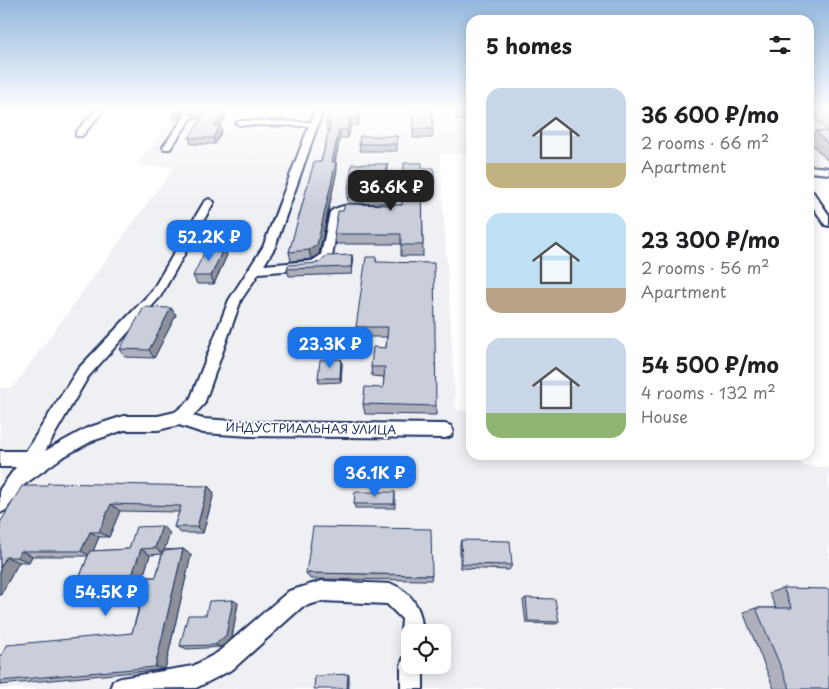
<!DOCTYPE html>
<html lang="en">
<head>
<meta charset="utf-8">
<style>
	body { margin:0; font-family:"Playpen Sans",sans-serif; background:#f2f2f2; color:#202124; height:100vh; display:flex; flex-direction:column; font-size:19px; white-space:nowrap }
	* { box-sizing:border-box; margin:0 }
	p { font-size:16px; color:#757577 }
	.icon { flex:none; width:28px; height:28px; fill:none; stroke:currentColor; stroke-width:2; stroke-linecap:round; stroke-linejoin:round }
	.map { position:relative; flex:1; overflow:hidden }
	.side { position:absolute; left:466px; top:15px; width:348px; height:445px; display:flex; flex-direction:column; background:#fff; border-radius:15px; box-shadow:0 2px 12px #0003 }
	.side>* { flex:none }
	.fabs { position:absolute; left:401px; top:624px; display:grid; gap:10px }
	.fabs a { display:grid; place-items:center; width:50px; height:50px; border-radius:10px; background:#fff; box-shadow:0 2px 12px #0003; font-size:25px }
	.price { position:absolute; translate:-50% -42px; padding:0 11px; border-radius:10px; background:#1a73e8; color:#fff; font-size:16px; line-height:32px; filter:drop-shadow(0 1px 2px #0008) }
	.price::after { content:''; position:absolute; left:50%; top:30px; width:15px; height:11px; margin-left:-8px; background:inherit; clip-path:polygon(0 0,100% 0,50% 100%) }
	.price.current { background:#222; color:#fff }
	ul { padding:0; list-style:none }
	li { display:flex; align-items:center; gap:15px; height:125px; padding:0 20px }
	li span { display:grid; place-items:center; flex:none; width:140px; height:100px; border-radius:15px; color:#555 }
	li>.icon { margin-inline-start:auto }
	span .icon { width:60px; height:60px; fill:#fffc; stroke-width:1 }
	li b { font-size:21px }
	h2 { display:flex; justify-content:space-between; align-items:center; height:60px; padding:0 20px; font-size:21px }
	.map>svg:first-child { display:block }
	.built { fill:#eff0f4; fill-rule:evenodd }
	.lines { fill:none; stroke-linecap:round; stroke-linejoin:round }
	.minor-casing { stroke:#1b2f5e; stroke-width:4 }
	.minor { fill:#fff; fill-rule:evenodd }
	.wall { fill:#aeb1bb; stroke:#1b2f5e; fill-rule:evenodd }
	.shaded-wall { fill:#8d9099; stroke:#1b2f5e }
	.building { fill:#caceda; stroke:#1b2f5e }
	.labels { text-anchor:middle; stroke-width:4; stroke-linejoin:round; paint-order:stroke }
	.street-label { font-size:12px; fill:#1b2f5e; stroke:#fff }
</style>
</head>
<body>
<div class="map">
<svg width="829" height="689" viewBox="0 0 829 689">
	<rect width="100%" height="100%" fill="#fff"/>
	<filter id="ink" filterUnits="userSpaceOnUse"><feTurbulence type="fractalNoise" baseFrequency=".02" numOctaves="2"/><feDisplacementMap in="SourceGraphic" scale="10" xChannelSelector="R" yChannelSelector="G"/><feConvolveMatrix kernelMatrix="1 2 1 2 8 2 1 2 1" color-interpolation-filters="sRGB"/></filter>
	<g filter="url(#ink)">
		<g class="built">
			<path d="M179 110H471V154H440L456 410 471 411V455H797L803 466 829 467V689H0V388L13 387 174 167 136 165ZM410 632H442V665H410Z"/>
			<polygon points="809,110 829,110 829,171 809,164"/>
		</g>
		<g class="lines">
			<g class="minor-casing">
				<g id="minor">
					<polygon points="96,110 104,110 82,136 76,136 76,132"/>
					<polygon points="189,110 197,110 170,149 164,149 163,147"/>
					<path d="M315 110H323L275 247 264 265 312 261 321 255 330 212C339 205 358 202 367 209 359 215 348 209 339 215L332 257 319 268 259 273 241 300 204 404 193 416 203 419 250 422 445 424 451 426 453 431 451 436 445 438 250 436 203 433 179 425 158 430H124L92 441 61 458 25 484 6 510 0 513V489L16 467H0V451H26L78 369 152 291 204 202 209 199 214 202 160 297 88 377 45 451 87 428 124 416H158L175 412 190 400 229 300 263 247 309 126 240 125 236 123 240 121 311 122Z"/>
					<polygon points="809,166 829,168 829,174 809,172"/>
					<polygon points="809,191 813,192 829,215 829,226 825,225 809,201"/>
					<path d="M322 581 392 584C413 593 423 611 422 632H410V642L405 639 401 632 402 619 387 604 322 601 302 607 233 669 196 688 110 689 113 681 121 678 193 666 217 653 289 591Z"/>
					<polygon points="410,655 410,665 423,665 423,689 401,689 401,665 404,657"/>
				</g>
			</g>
			<use href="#minor" class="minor"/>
		</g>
		<g class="wall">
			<polygon points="187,110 180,119 174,119 172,114"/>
			<polygon points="193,110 213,110 212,112 226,118 220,126 222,131 215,144 191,144 189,138 202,119 193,119 191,114"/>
			<polygon points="360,110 358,125 351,125 348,138 340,138 335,162 337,170 319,254 311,259 291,261 289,252 321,162 329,130 327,130 326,122"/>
			<polygon points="413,110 433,129 432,138 413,138"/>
			<polygon points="456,110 466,110 467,120 457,120"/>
			<polygon points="809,110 829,110 829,162 809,141 816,131 827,132 809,112"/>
			<polygon points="397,136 397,151 360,151 359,144"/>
			<polygon points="387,164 386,203 349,204 402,205 422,168 434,177 434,186 422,186 423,256 401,256 401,244 336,244 334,234 343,211 348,204 347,197"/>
			<polygon points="227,255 214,284 197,284 193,276"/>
			<polygon points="352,255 353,263 352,274 289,276 287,269"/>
			<polygon points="376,257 376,262 436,406 436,415 365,414 363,404 383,388 384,377 372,376 371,367 386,348 387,337 358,337 356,327"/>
			<polygon points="171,308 176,315 154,358 125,357 120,349"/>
			<polygon points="341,359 342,364 341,382 319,383 318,378"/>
			<path d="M208 486 214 493 203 533H181L174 527 179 512 120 511 109 537H99L93 551 129 549 170 533 164 550 183 549 191 555 165 669 0 685V655L132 633 140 603 82 606 70 602 88 556H32L29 562H19L0 596V523ZM162 554 156 577H143L150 555Z"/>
			<polygon points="395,492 395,508 355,508 354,504"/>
			<polygon points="461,540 512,565 509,570 460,568 460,544"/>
			<polygon points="306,573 432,575 431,580 310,579"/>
			<polygon points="783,588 829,689 774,689 743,612 756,608 776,608 769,593"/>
			<polygon points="526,598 559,622 556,624 526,623 523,600"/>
			<polygon points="238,603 232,638 221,647 187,649 180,646 206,615"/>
		</g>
		<g class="shaded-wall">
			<polygon points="181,110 187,110 180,119 178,114"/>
			<polygon points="208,110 213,110 209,118 207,112"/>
			<polygon points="358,110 360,110 358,125 357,117"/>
			<polygon points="224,112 226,118 220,126 222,131 215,144 213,138 215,126"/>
			<polygon points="350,117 351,125 348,138 347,130"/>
			<polygon points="339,130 340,138 333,170 332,162"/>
			<polygon points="336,162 337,170 319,254 311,259 309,250"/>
			<polygon points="387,164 387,171 386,203 385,196"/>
			<polygon points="224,247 227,255 214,284 211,276"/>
			<polygon points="352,255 353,263 352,274 351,267"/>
			<polygon points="171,308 176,315 154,358 149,350"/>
			<polygon points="341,359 342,364 341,382 340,378"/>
			<polygon points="208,486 214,493 203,533 197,527"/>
			<polygon points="111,504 120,511 109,537 99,532"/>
			<polygon points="162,526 170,533 163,554 155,548"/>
			<polygon points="90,532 99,537 91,556 81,551"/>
			<polygon points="141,549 150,555 141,583 131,578"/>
			<polygon points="183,549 191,555 165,669 155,667"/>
			<polygon points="21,551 32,556 29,562 17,557"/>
			<polygon points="6,557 19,562 0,596 0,568"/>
			<polygon points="233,600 238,603 232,638 221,647 215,645"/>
			<polygon points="348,674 349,675 349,689 347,689"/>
		</g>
		<g class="building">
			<polygon points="175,110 181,110 178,114 172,114"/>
			<polygon points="193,110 208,110 207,112 224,112 215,126 220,126 213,138 189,138 205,114 191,114"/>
			<polygon points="329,110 358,110 357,117 350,117 347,130 339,130 332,162 336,162 317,245 309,250 289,252 314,162 321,162 331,122 326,122"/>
			<polygon points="413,110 432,110 433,129 413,129"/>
			<polygon points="456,110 466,110 467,115 457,115"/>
			<polygon points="821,110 829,110 829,118"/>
			<polygon points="816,131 829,132 829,146"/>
			<polygon points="360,136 397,136 397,144 359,144"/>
			<polygon points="404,163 422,163 422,168 434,168 434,177 422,177 423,245 401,245 401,234 334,234 338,211 343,211 345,204 402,205"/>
			<polygon points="352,164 387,164 385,196 347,197"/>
			<polygon points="207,247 224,247 211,276 193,276"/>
			<polygon points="352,255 351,267 287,269 288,265 318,263 326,256"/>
			<polygon points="366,257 376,257 376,262 434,263 436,406 363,404 365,387 383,388 385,367 371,367 373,347 386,348 388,327 356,327"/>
			<polygon points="144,307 171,308 149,350 120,349"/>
			<polygon points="341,359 340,378 318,378 320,360"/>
			<polygon points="48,483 208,486 197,527 174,527 181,506 111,504 99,532 90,532 81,551 21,551 17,557 6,557 0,568 0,523 22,486 46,486"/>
			<polygon points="355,492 395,492 394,504 354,504"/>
			<polygon points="162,526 155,548 141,549 131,578 156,577 163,551 183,549 155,667 0,681 0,655 2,655 7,645 132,633 142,599 70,602 90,551 129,549 136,527"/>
			<polygon points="313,527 431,529 432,575 306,573"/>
			<polygon points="461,540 510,541 512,565 462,564"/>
			<polygon points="783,588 829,589 829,689 790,689 756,608 792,608"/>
			<polygon points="526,598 555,599 559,622 528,621"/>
			<polygon points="233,600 226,635 215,645 180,646 188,615 206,615 209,601"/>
			<polygon points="348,674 347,689 314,689 315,676"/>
		</g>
	</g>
	<linearGradient id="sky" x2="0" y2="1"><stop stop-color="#93b7dc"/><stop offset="0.53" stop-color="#fff"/><stop offset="1" stop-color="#fff" stop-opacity="0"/></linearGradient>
	<rect width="829" height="207" fill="url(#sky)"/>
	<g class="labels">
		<g class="street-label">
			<text transform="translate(311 429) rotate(1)" y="4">ИНДУСТРИАЛЬНАЯ УЛИЦА</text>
		</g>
	</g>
</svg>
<div class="fabs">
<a><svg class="icon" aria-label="locate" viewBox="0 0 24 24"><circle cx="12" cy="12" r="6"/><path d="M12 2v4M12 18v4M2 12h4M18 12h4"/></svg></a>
</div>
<b class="price current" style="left:391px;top:212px">36.6K ₽</b>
<b class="price" style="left:209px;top:262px">52.2K ₽</b>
<b class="price" style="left:330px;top:369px">23.3K ₽</b>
<b class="price" style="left:375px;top:498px">36.1K ₽</b>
<b class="price" style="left:106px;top:617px">54.5K ₽</b>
<section class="side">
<h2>5 homes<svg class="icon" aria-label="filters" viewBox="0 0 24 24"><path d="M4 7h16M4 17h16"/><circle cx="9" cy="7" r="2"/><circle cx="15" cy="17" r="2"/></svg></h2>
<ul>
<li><span style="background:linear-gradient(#c9d6e8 75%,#c2b280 0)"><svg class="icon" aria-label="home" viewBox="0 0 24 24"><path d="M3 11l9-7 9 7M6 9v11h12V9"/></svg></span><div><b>36 600 ₽/mo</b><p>2 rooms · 66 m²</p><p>Apartment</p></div></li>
<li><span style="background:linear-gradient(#bfe0f5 75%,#b9a48a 0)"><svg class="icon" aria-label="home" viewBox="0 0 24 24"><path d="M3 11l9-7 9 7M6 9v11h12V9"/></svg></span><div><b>23 300 ₽/mo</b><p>2 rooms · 56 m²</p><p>Apartment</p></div></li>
<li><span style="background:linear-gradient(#c9d6e8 75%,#8fb573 0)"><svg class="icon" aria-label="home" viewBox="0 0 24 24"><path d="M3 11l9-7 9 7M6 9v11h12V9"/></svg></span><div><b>54 500 ₽/mo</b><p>4 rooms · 132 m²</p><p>House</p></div></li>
</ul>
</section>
</div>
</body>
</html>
